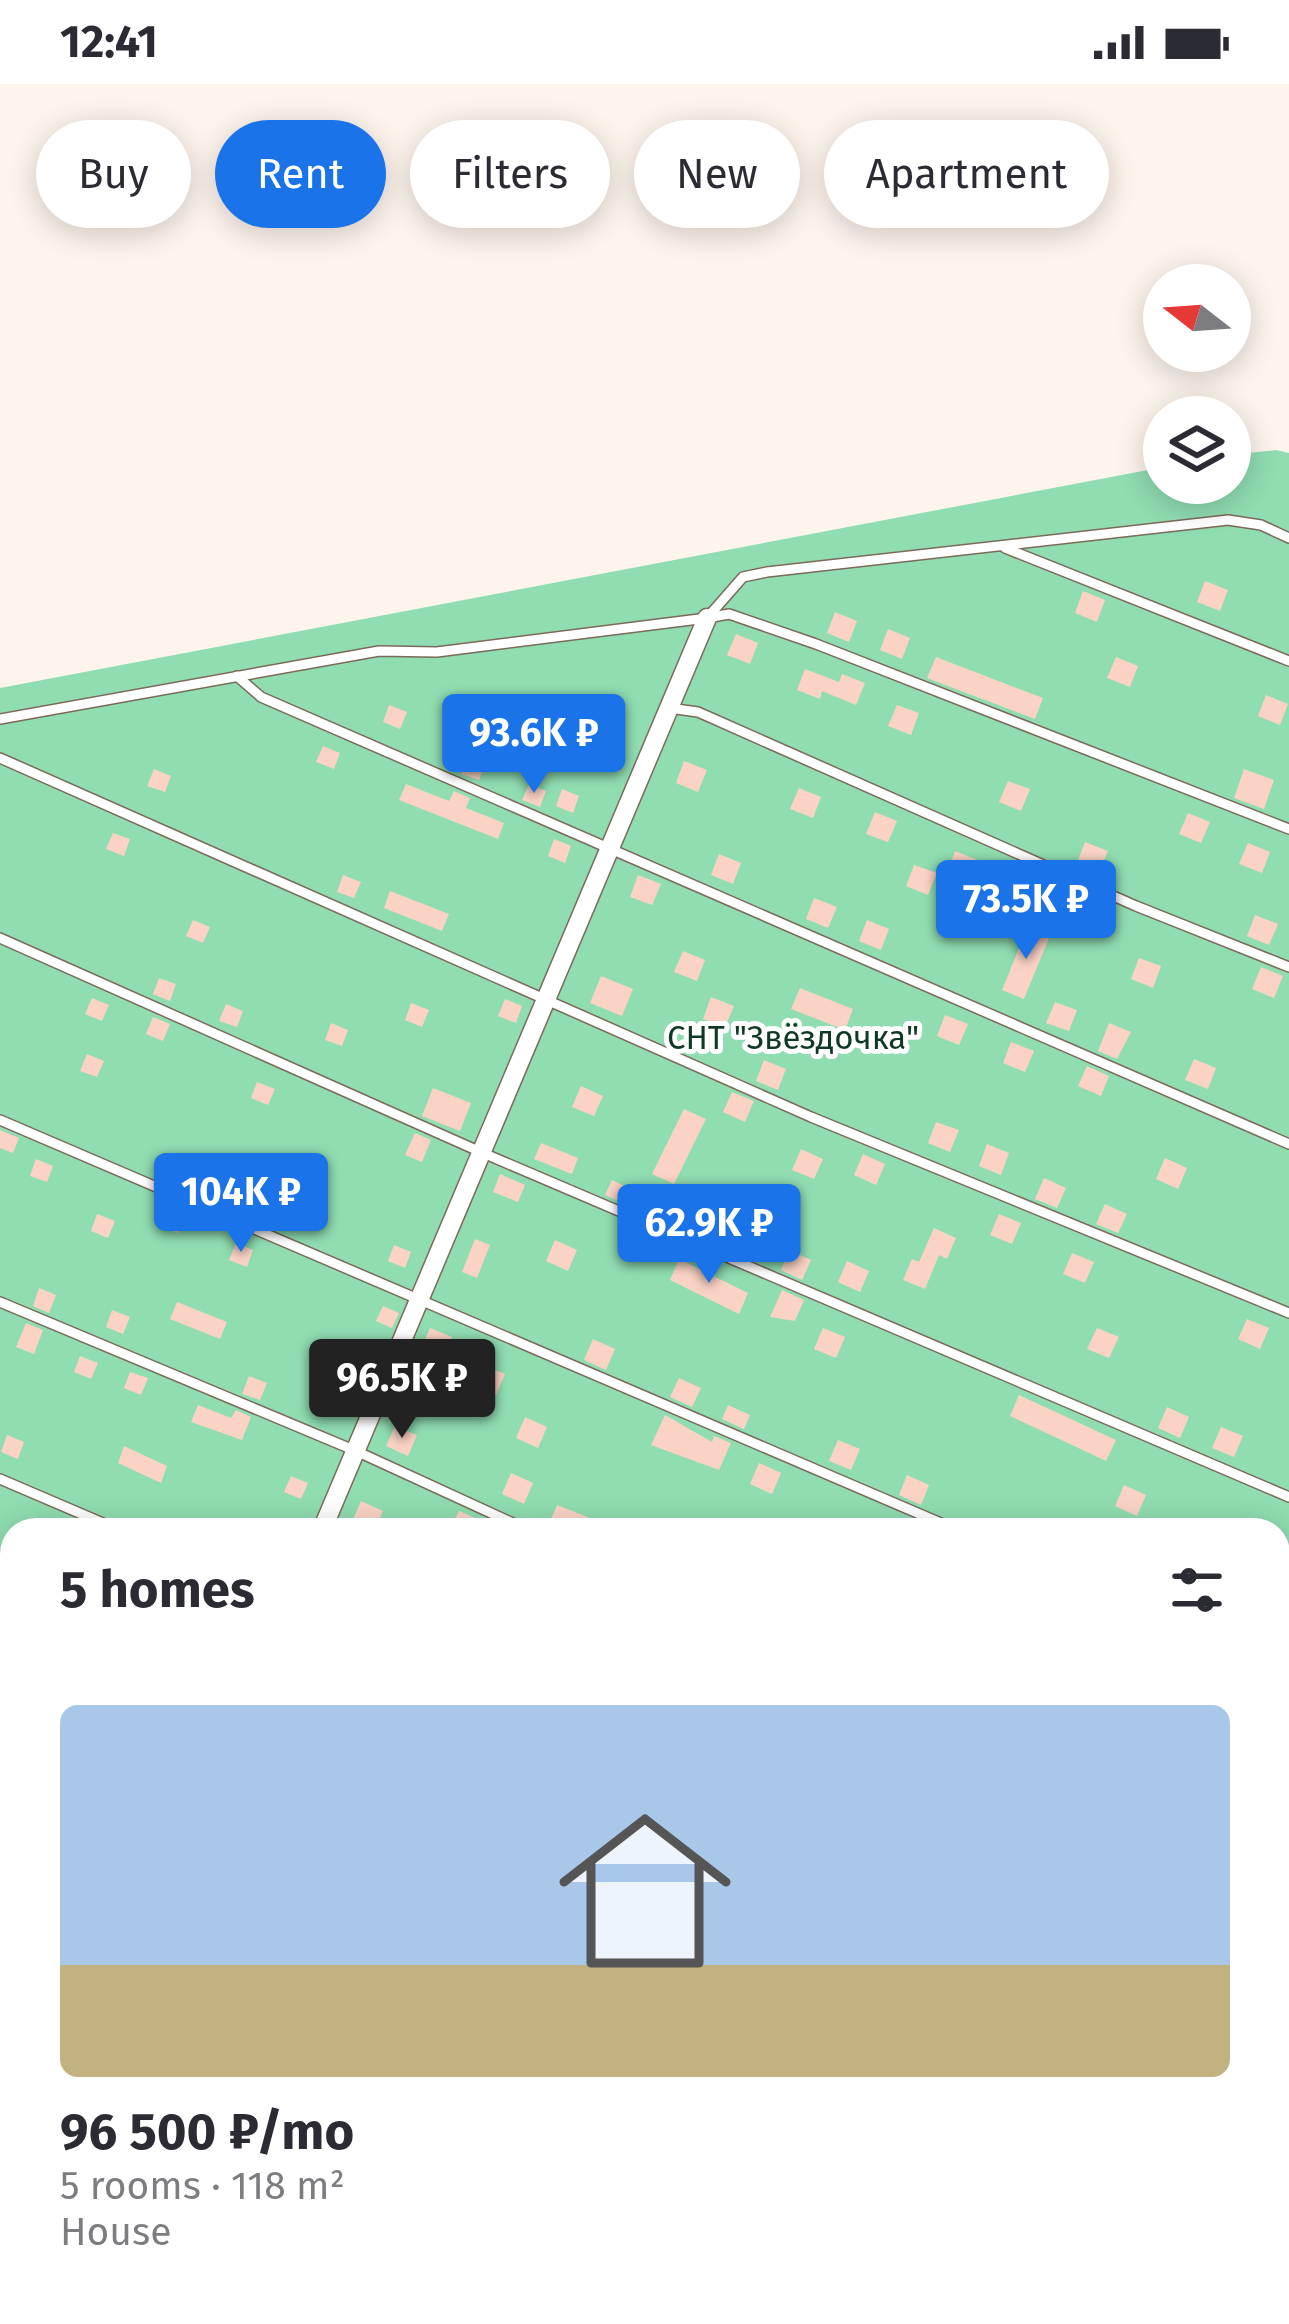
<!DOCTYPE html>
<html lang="en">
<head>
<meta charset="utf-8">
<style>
	body { margin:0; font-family:"Fira Sans",sans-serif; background:#f2f2f3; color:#2b2b33; height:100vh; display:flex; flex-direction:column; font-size:45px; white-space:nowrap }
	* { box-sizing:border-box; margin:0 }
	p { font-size:39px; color:#7c7c81 }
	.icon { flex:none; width:66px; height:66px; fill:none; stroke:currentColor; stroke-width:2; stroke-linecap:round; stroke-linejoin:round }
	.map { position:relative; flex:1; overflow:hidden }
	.sheet { position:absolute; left:0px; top:1434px; width:1290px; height:807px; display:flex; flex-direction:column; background:#fff; border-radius:36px 36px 0 0; box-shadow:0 6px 30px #0003 }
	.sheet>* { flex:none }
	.hud { position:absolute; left:36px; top:36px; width:1218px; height:108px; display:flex; gap:24px }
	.needle { width:78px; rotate:287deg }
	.buttons { position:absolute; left:1143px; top:180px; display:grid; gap:24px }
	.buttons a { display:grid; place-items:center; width:108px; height:108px; border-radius:50%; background:#fff; box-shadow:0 6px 30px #0003; font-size:60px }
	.price { position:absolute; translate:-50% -102px; padding:0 27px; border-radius:12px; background:#1a73e8; color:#fff; font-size:39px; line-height:78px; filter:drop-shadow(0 3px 6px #0008) }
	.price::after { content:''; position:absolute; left:50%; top:72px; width:36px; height:27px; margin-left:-18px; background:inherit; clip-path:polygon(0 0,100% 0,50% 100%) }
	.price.active { background:#222; color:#fff }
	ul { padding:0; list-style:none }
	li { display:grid; align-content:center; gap:24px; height:636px; padding:0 60px }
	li+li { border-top:3px solid #e1e1e2 }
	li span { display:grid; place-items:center; height:372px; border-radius:18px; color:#555 }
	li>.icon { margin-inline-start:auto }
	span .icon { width:216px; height:216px; fill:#fffc; stroke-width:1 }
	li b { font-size:51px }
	h2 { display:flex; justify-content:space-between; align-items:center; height:144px; padding:0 60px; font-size:51px }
	.pill { padding:0 42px; border-radius:54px; background:#fff; box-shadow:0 6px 30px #0003; font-size:42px; line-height:108px }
	.pill.active { background:#1a73e8; color:#fff }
	.status { display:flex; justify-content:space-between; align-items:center; height:84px; padding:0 60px; background:#fff; direction:ltr }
	.status svg { height:33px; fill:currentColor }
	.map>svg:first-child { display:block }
	.green { fill:#90ddb1 }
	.building { fill:#fad3c5 }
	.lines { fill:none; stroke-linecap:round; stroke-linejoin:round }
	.service-casing { stroke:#7c6959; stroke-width:12 }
	.minor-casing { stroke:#7c6959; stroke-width:21 }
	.tertiary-casing { stroke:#7c6959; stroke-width:27 }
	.path { stroke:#a9a19a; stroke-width:3; stroke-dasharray:9 9; stroke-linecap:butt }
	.service { stroke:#fff; stroke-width:9 }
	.minor { stroke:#fff; stroke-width:18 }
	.tertiary { stroke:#fff; stroke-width:24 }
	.labels { text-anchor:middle; stroke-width:10; stroke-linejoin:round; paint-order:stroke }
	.park-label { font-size:33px; fill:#0f3925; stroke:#fff }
</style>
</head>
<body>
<div class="status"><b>12:41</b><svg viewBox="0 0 49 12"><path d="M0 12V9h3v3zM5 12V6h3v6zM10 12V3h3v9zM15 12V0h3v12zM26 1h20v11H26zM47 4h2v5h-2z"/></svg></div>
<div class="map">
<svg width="1289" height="2240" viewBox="0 0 1289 2240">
	<rect width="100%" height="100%" fill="#fdf4ec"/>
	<polygon class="green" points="1276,366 1289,369 1289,1835 1278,1861 1278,1446 12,1446 12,2229 1125,2229 1120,2240 0,2240 0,604 1164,383 1164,399 1230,399 1230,371"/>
	<g class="building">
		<polygon points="1205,497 1228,506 1220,527 1197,518"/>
		<polygon points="1083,507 1105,516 1097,538 1075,529"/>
		<polygon points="835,528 857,537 849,558 827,549"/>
		<polygon points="888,545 910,554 902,575 880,566"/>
		<polygon points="736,550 758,559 750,580 727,571"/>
		<polygon points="936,573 1043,614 1035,635 927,594"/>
		<polygon points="1116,573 1138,582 1130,603 1107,594"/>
		<polygon points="805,585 839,598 842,590 865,599 856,621 822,607 820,615 797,606"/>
		<polygon points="1266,611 1288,620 1280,641 1258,632"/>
		<polygon points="535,617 552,624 546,641 528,634"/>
		<polygon points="389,621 407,628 400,645 383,638"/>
		<polygon points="897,621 919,629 911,651 888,642"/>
		<polygon points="573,638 590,645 584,662 567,655"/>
		<polygon points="323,662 340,669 334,685 316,678"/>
		<polygon points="468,673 485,680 479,696 461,690"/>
		<polygon points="684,677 707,686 698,708 676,699"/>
		<polygon points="154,685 171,692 165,708 147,702"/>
		<polygon points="1244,685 1274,696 1264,725 1234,714"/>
		<polygon points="1008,697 1030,705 1021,727 999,718"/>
		<polygon points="406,700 449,717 454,707 470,714 466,724 504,739 498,755 399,716"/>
		<polygon points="529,700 546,707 540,723 522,716"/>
		<polygon points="799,704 821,713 813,734 790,725"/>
		<polygon points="562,705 579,712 573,729 556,722"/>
		<polygon points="875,728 897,737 888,758 866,750"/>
		<polygon points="1188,729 1210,738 1201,759 1179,750"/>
		<polygon points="113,749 130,755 124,772 106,765"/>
		<polygon points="554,755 571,762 565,779 548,772"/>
		<polygon points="1085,758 1108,767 1099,788 1077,779"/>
		<polygon points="1248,759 1270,768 1262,789 1239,780"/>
		<polygon points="955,767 977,776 969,797 947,789"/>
		<polygon points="719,770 741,779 733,800 711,791"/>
		<polygon points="914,781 937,789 928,811 906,802"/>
		<polygon points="343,791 361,798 354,814 337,808"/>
		<polygon points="638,791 661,800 652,821 630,813"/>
		<polygon points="390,807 449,830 442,847 384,824"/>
		<polygon points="814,814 837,823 828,844 806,835"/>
		<polygon points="1255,831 1278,840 1269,861 1247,852"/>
		<polygon points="193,836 210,843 203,859 186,852"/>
		<polygon points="867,836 889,845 881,866 859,857"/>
		<polygon points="1029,840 1051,849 1024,915 1002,906"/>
		<polygon points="683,867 705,876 697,897 674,888"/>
		<polygon points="1139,874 1161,882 1153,904 1131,895"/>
		<polygon points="1261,883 1283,892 1274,914 1252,905"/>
		<polygon points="601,892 633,905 622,932 590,919"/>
		<polygon points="159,894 176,900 170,917 153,910"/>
		<polygon points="800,904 853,925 845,946 791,925"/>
		<polygon points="711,913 734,922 725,943 703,935"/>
		<polygon points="92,914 109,921 102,937 85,930"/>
		<polygon points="505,915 522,922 516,939 498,932"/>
		<polygon points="1055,918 1077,926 1069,947 1046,939"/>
		<polygon points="411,919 429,926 422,943 405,936"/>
		<polygon points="226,920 243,927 237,943 219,937"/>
		<polygon points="945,931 968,940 959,961 937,952"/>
		<polygon points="153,933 170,940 163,957 146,950"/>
		<polygon points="331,939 348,946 342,962 325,956"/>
		<polygon points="1109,939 1131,948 1117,975 1098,967"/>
		<polygon points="1011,958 1034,967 1025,988 1003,979"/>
		<polygon points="87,970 104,977 97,993 80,987"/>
		<polygon points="1194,975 1216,984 1208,1005 1185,996"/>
		<polygon points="764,976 786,985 778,1006 756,997"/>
		<polygon points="1087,982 1109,992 1101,1012 1078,1002"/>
		<polygon points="257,998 275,1005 268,1021 251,1014"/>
		<polygon points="581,1002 603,1012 594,1032 572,1023"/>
		<polygon points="433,1004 471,1019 460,1047 422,1032"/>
		<polygon points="732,1008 754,1017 745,1038 723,1028"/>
		<polygon points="684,1025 706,1035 674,1100 652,1090"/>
		<polygon points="936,1038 959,1046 950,1068 928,1059"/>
		<polygon points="0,1046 19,1054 13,1069 0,1064"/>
		<polygon points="415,1049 431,1056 422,1078 405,1071"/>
		<polygon points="541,1059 578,1074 572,1090 534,1075"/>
		<polygon points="987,1060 1009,1069 1001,1091 979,1082"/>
		<polygon points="801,1065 823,1075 814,1095 792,1086"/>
		<polygon points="863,1070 885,1080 876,1101 854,1091"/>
		<polygon points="1165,1074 1187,1084 1178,1105 1156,1095"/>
		<polygon points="36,1075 53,1082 47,1098 30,1092"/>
		<polygon points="500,1090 525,1101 518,1118 493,1108"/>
		<polygon points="291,1091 308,1098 302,1114 284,1107"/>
		<polygon points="1044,1094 1066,1104 1057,1124 1035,1115"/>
		<polygon points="612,1096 633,1106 627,1121 605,1111"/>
		<polygon points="243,1110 260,1117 254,1133 237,1126"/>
		<polygon points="1105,1120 1127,1130 1118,1149 1096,1140"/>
		<polygon points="167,1126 184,1133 178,1149 161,1143"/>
		<polygon points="97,1130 115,1137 108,1154 91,1147"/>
		<polygon points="999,1130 1021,1139 1012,1160 990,1151"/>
		<polygon points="934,1144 956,1154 947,1175 939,1171 925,1205 903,1196 912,1175 919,1178"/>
		<polygon points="475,1155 490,1161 477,1194 462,1188"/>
		<polygon points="555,1156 577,1166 568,1187 546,1177"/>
		<polygon points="236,1159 253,1166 247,1183 229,1176"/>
		<polygon points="394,1161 411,1168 405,1184 388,1177"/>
		<polygon points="789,1166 811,1176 802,1196 781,1186"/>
		<polygon points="1072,1169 1094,1178 1085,1199 1063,1190"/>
		<polygon points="679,1175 748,1209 739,1230 670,1196"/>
		<polygon points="847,1177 869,1187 860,1208 838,1198"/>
		<polygon points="39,1204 56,1211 49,1229 33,1222"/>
		<polygon points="782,1206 804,1216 795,1237 770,1233"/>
		<polygon points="177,1218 227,1238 220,1255 170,1235"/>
		<polygon points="383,1222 399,1229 392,1244 376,1237"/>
		<polygon points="112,1226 130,1233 123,1250 106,1243"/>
		<polygon points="1247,1235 1269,1244 1260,1265 1238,1255"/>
		<polygon points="26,1239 43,1246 34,1270 16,1263"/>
		<polygon points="430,1244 452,1253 443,1274 421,1265"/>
		<polygon points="823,1244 845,1253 836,1274 814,1265"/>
		<polygon points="1097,1244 1119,1253 1109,1274 1087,1265"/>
		<polygon points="593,1255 615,1265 606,1286 584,1276"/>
		<polygon points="80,1272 98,1279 91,1295 74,1288"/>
		<polygon points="483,1281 505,1290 496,1311 474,1302"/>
		<polygon points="130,1288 148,1294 141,1311 124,1304"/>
		<polygon points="249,1292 267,1299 260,1316 242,1310"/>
		<polygon points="679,1294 701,1304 692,1323 670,1313"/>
		<polygon points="1019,1311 1116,1356 1106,1377 1010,1332"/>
		<polygon points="198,1321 231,1334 236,1326 251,1333 242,1356 191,1338"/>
		<polygon points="728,1321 750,1331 744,1345 722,1335"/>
		<polygon points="1167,1323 1189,1333 1180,1354 1158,1344"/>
		<polygon points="665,1331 712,1358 714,1352 731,1359 719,1386 651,1361"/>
		<polygon points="525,1333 547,1343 538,1364 516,1354"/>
		<polygon points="395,1342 417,1351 408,1372 386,1362"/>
		<polygon points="1221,1343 1243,1352 1234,1373 1212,1364"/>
		<polygon points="7,1351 24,1358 18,1375 1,1368"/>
		<polygon points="838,1356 860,1365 851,1386 829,1377"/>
		<polygon points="124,1362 167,1382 161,1399 118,1379"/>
		<polygon points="759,1379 781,1389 772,1410 750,1400"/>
		<polygon points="511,1389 533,1399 524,1420 502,1410"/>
		<polygon points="907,1391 929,1401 921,1421 899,1411"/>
		<polygon points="291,1392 308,1399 301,1415 284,1408"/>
		<polygon points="1124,1401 1146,1411 1137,1432 1115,1422"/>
		<polygon points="361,1417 383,1427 375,1446 352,1438"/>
		<polygon points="557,1421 618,1445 618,1446 548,1442"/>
		<polygon points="459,1427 503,1446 450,1446"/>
	</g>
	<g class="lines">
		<g class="service-casing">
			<g id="service">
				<polyline points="1005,464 1289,577"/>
				<polyline points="707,534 729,530 816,560 1289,745"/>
				<polyline points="237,592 261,613 1289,1060"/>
				<polyline points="669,624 698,628 1136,822 1289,883"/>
				<polyline points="0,635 379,567 437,568 707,534 743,493 767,488 1228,436 1261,441 1289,454"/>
				<polyline points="0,674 811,1033 1289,1229"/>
				<polyline points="0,854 483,1069 1289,1413"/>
				<polyline points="0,1036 957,1446"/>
				<polyline points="0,1218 356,1367 528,1446"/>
				<polyline points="0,1395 119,1446"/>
				<polyline points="0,1572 12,1577"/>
				<polyline points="1278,1582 1289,1587"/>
				<polyline points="1278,1674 1289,1651"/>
				<polyline points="0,1747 12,1752"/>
				<polyline points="0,1922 12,1927"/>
				<polyline points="0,2102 12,2107"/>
				<polyline points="298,2229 324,2240"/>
				<polyline points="717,2229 743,2240"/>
				<polyline points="1037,2240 1042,2229"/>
			</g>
		</g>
		<g class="minor-casing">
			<g id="minor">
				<polyline points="322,1446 707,534"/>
				<polyline points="0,2211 12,2183"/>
			</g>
		</g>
		<g class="tertiary-casing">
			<g id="tertiary">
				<polyline points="1278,1964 1289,1937"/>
				<polyline points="1162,2240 1166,2229"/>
			</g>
		</g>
		<g class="path">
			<polyline points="1278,2209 1289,2196"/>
			<polyline points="1266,2240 1270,2229"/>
		</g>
		<use href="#service" class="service"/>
		<use href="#minor" class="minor"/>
		<use href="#tertiary" class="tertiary"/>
	</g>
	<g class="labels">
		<g class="park-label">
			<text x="793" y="965">СНТ "Звёздочка"</text>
		</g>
	</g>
</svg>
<div class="buttons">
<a><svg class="needle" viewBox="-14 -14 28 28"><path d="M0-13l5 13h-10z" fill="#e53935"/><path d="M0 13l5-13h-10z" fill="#7c7c81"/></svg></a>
<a><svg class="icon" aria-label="layers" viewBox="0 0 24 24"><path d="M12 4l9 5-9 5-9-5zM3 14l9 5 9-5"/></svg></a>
</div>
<b class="price" style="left:534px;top:712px">93.6K ₽</b>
<b class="price" style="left:1026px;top:878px">73.5K ₽</b>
<b class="price" style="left:241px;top:1171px">104K ₽</b>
<b class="price" style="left:709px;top:1202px">62.9K ₽</b>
<b class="price active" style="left:402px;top:1357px">96.5K ₽</b>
<div class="hud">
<a class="pill">Buy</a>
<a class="pill active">Rent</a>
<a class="pill">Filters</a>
<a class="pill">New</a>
<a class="pill">Apartment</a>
</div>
<section class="sheet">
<h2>5 homes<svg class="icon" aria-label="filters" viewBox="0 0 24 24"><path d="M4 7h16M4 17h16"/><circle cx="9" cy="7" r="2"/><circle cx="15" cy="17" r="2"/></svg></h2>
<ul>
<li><span style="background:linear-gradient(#a9c7e8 70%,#c2b280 0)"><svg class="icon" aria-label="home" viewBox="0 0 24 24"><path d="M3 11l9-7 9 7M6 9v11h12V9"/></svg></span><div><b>96 500 ₽/mo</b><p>5 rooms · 118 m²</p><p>House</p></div></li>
</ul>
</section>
</div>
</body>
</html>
